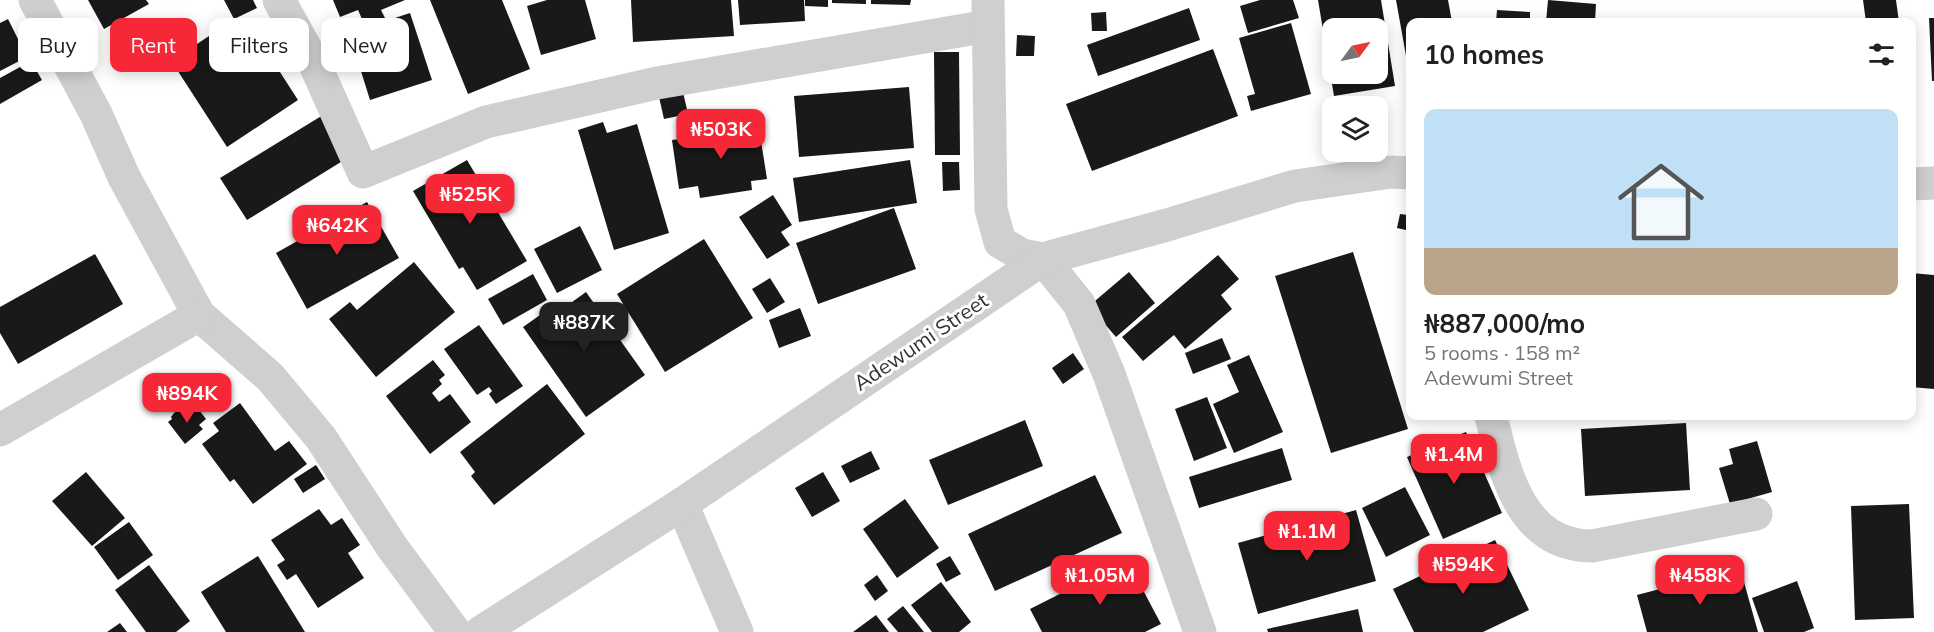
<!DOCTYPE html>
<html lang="en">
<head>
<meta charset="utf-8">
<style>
	body { margin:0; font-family:Mulish,sans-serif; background:#f2f2f2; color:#202124; height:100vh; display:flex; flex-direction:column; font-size:22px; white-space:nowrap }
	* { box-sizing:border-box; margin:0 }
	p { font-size:20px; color:#757577 }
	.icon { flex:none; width:33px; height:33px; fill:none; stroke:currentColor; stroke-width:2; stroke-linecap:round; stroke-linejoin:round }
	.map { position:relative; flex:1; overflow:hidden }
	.side { position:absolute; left:1406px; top:18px; width:510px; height:402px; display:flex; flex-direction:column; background:#fff; border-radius:12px; box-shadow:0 3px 15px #0003 }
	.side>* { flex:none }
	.banner { position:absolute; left:18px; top:18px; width:570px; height:54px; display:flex; gap:12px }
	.needle { width:39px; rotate:57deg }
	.fabs { position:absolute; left:1322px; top:18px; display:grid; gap:12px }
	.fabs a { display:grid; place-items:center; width:66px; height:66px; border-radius:12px; background:#fff; box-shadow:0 3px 15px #0003; font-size:30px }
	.price { position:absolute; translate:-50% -51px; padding:0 14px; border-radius:12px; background:#f62837; color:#fff; font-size:20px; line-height:39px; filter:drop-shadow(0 2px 3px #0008) }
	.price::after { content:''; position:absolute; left:50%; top:36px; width:18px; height:14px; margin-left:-9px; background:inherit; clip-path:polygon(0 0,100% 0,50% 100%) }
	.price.on { background:#222; color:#fff }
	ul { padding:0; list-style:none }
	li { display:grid; align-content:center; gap:12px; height:318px; padding:0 18px }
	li+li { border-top:2px solid #e0e0e0 }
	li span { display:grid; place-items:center; height:186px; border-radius:12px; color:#555 }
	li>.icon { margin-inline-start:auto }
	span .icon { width:108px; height:108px; fill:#fffc; stroke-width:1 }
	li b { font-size:26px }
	h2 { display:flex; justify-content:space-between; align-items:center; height:72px; padding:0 18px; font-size:26px }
	.tag { padding:0 21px; border-radius:12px; background:#fff; box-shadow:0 3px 15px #0003; font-size:21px; line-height:54px }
	.tag.on { background:#f62837; color:#fff }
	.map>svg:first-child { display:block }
	.building { fill:#191919; fill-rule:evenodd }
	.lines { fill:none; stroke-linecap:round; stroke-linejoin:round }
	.minor { stroke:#cfcfcf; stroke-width:33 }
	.labels { text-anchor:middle; stroke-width:6; stroke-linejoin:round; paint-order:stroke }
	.street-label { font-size:21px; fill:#323232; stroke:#fff }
</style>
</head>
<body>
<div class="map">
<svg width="1934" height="632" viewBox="0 0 1934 632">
	<rect width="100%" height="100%" fill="#fff"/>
	<g class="building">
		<polygon points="88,0 146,0 149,4 104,29"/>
		<polygon points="224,0 253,0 257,8 234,19"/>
		<polygon points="333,0 405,0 381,10 385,18 365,26 358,10 340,17"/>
		<polygon points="430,0 502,0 530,69 468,94"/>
		<polygon points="547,0 585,0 596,39 541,55 527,6"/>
		<polygon points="631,0 731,0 734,36 633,42"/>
		<polygon points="738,0 804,0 805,21 740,25"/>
		<polygon points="805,0 828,0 828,7 805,6"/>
		<polygon points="832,0 866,0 866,4 832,3"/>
		<polygon points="871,0 911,0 910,5 871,4"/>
		<polygon points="1260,0 1293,0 1299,18 1248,33 1240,6"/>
		<path d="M1318 0H1381L1395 86 1334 96ZM1332 28H1377V74H1332Z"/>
		<polygon points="1396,0 1448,0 1452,22 1410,22 1410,78"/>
		<polygon points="1548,0 1596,4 1595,22 1546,22"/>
		<polygon points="1863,0 1896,0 1899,22 1866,22"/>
		<polygon points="1189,8 1200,40 1098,76 1087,45"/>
		<polygon points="1497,10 1530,12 1530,22 1496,22"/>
		<polygon points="1106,12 1107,31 1092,31 1091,13"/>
		<polygon points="410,13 432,80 370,100 349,33"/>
		<polygon points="1929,18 1934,18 1934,81 1932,81"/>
		<polygon points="8,19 27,57 0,71 0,23"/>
		<polygon points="1291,23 1311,94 1251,111 1247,96 1255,94 1239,38"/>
		<polygon points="249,24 298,100 227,147 161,45 187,28 197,44 221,28 227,38"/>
		<polygon points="1017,35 1035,36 1034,56 1016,56"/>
		<polygon points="1213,49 1238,116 1092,171 1066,104"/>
		<polygon points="934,52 959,52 960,155 935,155"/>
		<polygon points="31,61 42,80 0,104 0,78"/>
		<polygon points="909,87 914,148 799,157 794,96"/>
		<polygon points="683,92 688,114 664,119 659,97"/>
		<polygon points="323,115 349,157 247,220 220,178"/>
		<polygon points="603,122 607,133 637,124 669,233 614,250 578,130"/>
		<polygon points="758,122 767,179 751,181 752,190 700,198 698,186 679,189 672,140 707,135 706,129"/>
		<polygon points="467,160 527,261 477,290 463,267 459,269 413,191"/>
		<polygon points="910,160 917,203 799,222 793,178"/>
		<polygon points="942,162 959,162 960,190 943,191"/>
		<polygon points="773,195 792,225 781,232 790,245 767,259 739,217"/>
		<polygon points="367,202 399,258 307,309 276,253"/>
		<polygon points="894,208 916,269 818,304 796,243"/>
		<polygon points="1400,214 1408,215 1406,230 1397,228"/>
		<polygon points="580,226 602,270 557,293 534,249"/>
		<polygon points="704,239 753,318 665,372 617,294"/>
		<polygon points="1353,252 1408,429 1331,453 1275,276"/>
		<polygon points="95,254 123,304 18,364 0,333 0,307"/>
		<polygon points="1218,255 1239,279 1221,295 1232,309 1185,349 1174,335 1143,361 1122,337"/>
		<polygon points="414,262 455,312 376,377 329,319 350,302 357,310"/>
		<polygon points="1129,272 1155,303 1116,337 1089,306"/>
		<polygon points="1911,273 1934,275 1934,389 1911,387"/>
		<polygon points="533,274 547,300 503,325 488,299"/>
		<polygon points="770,278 785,302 767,313 752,289"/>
		<polygon points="586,292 645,375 586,417 523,327 553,306 557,313"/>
		<polygon points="800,308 811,336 779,348 769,320"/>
		<polygon points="479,325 523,386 496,404 489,394 492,391 489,387 477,395 444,349"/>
		<polygon points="1222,338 1231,359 1193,374 1185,353"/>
		<polygon points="1073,353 1084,369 1063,384 1052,368"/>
		<polygon points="1249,355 1283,432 1234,453 1213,404 1239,392 1227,365"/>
		<polygon points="433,360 445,375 439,380 442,384 432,393 439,402 450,394 471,422 430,454 386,396"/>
		<polygon points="547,384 585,434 494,505 471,476 475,472 460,452"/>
		<polygon points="1207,397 1227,448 1194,461 1175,409"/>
		<polygon points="240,403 275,451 289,441 307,464 253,504 234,479 230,482 202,444 219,431 213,423"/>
		<polygon points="196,406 206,419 199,425 203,429 185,444 168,422 172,419 171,417 174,413 181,408 185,414"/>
		<polygon points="1025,420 1043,466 948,505 929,460"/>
		<polygon points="1686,423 1690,490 1585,496 1581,429"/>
		<polygon points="1466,432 1502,513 1443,539 1407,457"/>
		<polygon points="1757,441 1772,492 1730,504 1719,468 1733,464 1729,449"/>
		<polygon points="1282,448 1292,480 1199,508 1189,477"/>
		<polygon points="871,451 880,469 850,483 841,466"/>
		<polygon points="316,465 325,479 303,493 294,479"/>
		<polygon points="86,472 125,518 92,546 52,501"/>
		<polygon points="823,472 840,501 812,517 795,488"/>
		<polygon points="1095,475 1122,533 995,591 968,534"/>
		<polygon points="1405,487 1430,535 1386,557 1362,508"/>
		<polygon points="905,499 939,548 897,578 863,529"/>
		<polygon points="1909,504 1914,618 1855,620 1851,506"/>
		<polygon points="319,509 331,525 342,518 360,545 348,553 364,578 318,608 296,574 287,580 277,565 285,560 271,540"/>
		<polygon points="1356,510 1376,581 1258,614 1238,543"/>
		<polygon points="129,522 153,555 118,580 94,547"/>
		<polygon points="1495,540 1529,610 1483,632 1414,632 1393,589"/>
		<polygon points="258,556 305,632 226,632 201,592"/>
		<polygon points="950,556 961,574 946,582 936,564"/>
		<polygon points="1127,560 1161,624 1145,632 1042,632 1030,609"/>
		<polygon points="149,565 190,621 176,632 146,632 115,590"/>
		<polygon points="1740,568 1758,632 1647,632 1637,595"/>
		<polygon points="877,575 888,591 875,601 864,585"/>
		<polygon points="1797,581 1814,628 1804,632 1764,632 1752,598"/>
		<polygon points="941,582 971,622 959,632 932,632 911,605"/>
		<polygon points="903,606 924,632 898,632 887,619"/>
		<polygon points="1358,609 1363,632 1268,632 1267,629"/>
		<polygon points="876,615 889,632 853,632"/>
		<polygon points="120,623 127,632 107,632"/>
	</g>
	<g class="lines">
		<g class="minor">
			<polyline points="35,0 96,114 124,177 199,315 270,377 321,438 392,547 455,632"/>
			<polyline points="279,0 316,67 363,172 486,122 657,83 988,26"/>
			<polyline points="988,0 991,209 1000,242 1022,255 1043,259 1079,304 1109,374 1200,632"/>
			<polyline points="1911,184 1934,183"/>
			<path d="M1491 416C1505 473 1520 545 1592 546L1756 514"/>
			<polyline points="0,430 199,315"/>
			<polyline points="682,504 737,632"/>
			<polyline points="481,632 682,504 1043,259 1167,225 1295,186 1391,172 1410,173"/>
		</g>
	</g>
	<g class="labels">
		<g class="street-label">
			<text transform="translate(921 342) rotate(-34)" y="7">Adewumi Street</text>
		</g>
	</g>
</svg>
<div class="fabs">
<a><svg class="needle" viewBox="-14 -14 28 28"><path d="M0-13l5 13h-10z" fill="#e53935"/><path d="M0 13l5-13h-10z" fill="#757577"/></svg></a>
<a><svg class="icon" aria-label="layers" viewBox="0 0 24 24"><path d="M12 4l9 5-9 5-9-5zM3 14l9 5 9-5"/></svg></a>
</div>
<b class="price" style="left:721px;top:160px">₦503K</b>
<b class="price" style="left:470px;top:225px">₦525K</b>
<b class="price" style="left:337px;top:256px">₦642K</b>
<b class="price on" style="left:584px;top:353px">₦887K</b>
<b class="price" style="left:187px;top:424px">₦894K</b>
<b class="price" style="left:1454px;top:485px">₦1.4M</b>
<b class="price" style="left:1307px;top:562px">₦1.1M</b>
<b class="price" style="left:1463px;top:595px">₦594K</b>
<b class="price" style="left:1100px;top:606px">₦1.05M</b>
<b class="price" style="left:1700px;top:606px">₦458K</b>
<div class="banner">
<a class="tag">Buy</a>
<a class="tag on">Rent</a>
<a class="tag">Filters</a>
<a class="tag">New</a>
</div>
<section class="side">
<h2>10 homes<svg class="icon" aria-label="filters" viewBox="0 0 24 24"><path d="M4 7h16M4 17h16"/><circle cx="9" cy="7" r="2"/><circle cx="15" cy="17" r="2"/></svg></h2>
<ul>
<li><span style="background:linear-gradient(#bfe0f5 75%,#b9a48a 0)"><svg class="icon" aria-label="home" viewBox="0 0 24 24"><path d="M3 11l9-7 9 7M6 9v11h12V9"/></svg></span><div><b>₦887,000/mo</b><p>5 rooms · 158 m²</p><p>Adewumi Street</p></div></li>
</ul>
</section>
</div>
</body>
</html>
